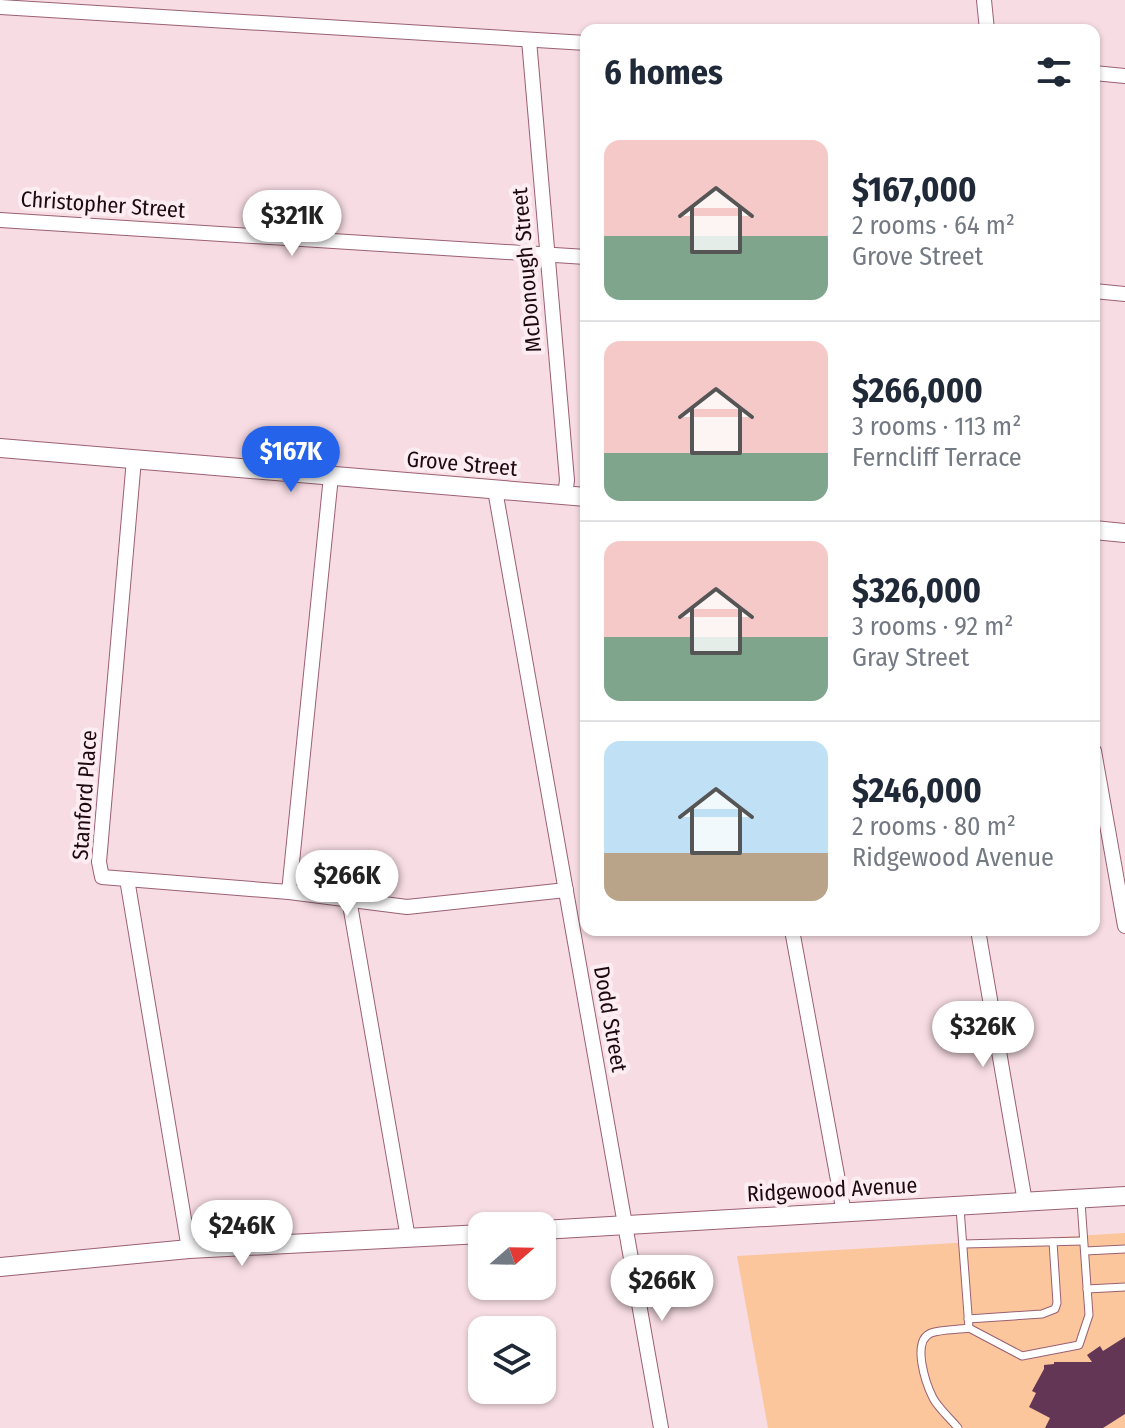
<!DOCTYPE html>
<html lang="en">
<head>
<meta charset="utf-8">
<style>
	body { margin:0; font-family:"Fira Sans Condensed",sans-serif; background:#f2f2f3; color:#1f2937; height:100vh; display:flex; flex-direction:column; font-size:30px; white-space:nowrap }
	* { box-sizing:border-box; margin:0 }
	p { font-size:26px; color:#747a83 }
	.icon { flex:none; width:44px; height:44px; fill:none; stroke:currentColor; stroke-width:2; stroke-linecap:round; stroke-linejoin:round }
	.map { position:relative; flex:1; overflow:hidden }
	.drawer { position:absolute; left:580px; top:24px; width:520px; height:912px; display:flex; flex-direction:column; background:#fff; border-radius:16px; box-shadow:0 2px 6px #0004 }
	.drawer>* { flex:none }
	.needle { width:52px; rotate:70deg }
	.controls { position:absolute; left:468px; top:1212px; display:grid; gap:16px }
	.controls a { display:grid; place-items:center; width:88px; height:88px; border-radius:16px; background:#fff; box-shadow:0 2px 6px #0004; font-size:40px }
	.price { position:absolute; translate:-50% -68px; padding:0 18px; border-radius:28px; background:#fff; color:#222; font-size:26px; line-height:52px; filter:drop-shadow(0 2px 4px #0008) }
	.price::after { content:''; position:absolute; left:50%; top:48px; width:24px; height:18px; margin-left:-12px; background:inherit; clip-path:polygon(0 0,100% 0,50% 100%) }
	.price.selected { background:#2563eb; color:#fff }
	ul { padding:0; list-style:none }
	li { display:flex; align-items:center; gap:24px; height:200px; padding:0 24px }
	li+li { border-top:2px solid #e0e1e3 }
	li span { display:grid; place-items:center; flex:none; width:224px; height:160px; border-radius:16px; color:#555 }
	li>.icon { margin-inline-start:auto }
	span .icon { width:96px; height:96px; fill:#fffc; stroke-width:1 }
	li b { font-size:34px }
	h2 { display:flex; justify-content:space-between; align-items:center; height:96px; padding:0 24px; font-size:34px }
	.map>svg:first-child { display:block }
	.green { fill:#fbc69c }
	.building { fill:#643656 }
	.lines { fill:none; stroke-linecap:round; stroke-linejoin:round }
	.lane-casing { stroke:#9a6072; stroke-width:9 }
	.street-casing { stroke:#9a6072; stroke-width:16 }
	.secondary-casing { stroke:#9a6072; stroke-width:20 }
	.lane { stroke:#fff; stroke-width:7 }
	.street { stroke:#fff; stroke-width:14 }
	.secondary { stroke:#fff; stroke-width:18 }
	.labels { text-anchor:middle; stroke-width:8; stroke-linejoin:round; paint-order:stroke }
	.street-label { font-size:22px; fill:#1f0911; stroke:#fbedf1 }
</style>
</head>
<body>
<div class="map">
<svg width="1125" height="1428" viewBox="0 0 1125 1428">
	<rect width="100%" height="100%" fill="#f7dce3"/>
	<polygon class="green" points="1125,1233 1125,1428 768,1428 737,1256"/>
	<polygon class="building" points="1125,1337 1125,1414 1103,1428 1045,1428 1050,1418 1029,1407 1036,1393 1032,1391 1044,1369 1044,1365 1054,1364 1054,1362 1092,1362 1087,1355 1100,1346 1103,1351"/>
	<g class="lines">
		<g class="lane-casing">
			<g id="lane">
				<polyline points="960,1208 969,1328 1022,1356 1079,1345 1089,1315 1081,1202"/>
				<polyline points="963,1244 1083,1241"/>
				<polyline points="1085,1251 1125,1249"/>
				<polyline points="1087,1289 1125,1287"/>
				<polyline points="968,1319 1042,1314 1055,1309 1057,1303 1053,1242"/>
				<path d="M958 1428C950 1418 939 1409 933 1398 926 1384 911 1341 931 1333 942 1329 957 1330 969 1328"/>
			</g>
		</g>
		<g class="street-casing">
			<g id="street">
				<polyline points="984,0 987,30"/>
				<polyline points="0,7 586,43"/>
				<polyline points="529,40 567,480 565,496"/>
				<polyline points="1094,73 1125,76"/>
				<polyline points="0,220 586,257"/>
				<polyline points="1094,291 1125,294"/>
				<polyline points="134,459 99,862 102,877 289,892 407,907 566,890"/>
				<polyline points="495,490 661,1428"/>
				<polyline points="1094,751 1125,926"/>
				<polyline points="127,879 189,1249"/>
				<polyline points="289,892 331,476"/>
				<polyline points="349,899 408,1238"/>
				<polyline points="792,930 844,1213"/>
				<polyline points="978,930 1025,1202"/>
			</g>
		</g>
		<g class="secondary-casing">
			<g id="secondary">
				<polyline points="0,448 586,497"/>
				<polyline points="1094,530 1125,533"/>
				<polyline points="542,1230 1125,1196"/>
				<polyline points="0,1267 189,1249 482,1234"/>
			</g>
		</g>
		<use href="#lane" class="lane"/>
		<use href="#street" class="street"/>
		<use href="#secondary" class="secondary"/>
	</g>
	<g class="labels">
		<g class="street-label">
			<text transform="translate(103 204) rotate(4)" y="8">Christopher Street</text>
			<text transform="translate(526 270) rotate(-95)" y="8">McDonough Street</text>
			<text transform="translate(462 463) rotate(5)" y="8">Grove Street</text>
			<text transform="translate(84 795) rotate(-86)" y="8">Stanford Place</text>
			<text transform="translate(611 1019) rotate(80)" y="8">Dodd Street</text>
			<text transform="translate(832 1189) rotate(-3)" y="8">Ridgewood Avenue</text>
		</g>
	</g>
</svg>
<div class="controls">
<a><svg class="needle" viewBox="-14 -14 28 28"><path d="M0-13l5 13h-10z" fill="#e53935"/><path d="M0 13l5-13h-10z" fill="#747a83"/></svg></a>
<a><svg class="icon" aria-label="layers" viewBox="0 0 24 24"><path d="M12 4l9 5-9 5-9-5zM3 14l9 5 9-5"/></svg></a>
</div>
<b class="price" style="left:292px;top:258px">$321K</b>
<b class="price selected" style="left:291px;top:494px">$167K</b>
<b class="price" style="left:347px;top:918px">$266K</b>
<b class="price" style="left:983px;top:1069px">$326K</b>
<b class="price" style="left:242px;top:1268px">$246K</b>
<b class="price" style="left:662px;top:1323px">$266K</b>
<section class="drawer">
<h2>6 homes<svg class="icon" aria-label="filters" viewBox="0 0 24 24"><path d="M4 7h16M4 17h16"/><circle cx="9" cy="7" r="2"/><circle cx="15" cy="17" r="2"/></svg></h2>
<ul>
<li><span style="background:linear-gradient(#f6c9c9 60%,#7fa58c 0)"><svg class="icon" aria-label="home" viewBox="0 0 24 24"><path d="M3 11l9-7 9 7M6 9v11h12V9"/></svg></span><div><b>$167,000</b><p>2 rooms · 64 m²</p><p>Grove Street</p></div></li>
<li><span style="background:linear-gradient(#f6c9c9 70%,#7fa58c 0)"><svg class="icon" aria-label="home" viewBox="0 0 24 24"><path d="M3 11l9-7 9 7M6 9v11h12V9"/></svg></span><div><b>$266,000</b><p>3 rooms · 113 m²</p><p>Ferncliff Terrace</p></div></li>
<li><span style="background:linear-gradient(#f6c9c9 60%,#7fa58c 0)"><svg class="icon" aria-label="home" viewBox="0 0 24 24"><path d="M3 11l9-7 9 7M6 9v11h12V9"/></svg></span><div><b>$326,000</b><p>3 rooms · 92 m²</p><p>Gray Street</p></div></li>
<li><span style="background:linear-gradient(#bfe0f5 70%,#b9a48a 0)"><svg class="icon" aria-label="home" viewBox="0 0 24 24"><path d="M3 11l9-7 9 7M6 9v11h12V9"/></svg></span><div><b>$246,000</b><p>2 rooms · 80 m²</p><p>Ridgewood Avenue</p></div></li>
</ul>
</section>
</div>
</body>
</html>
